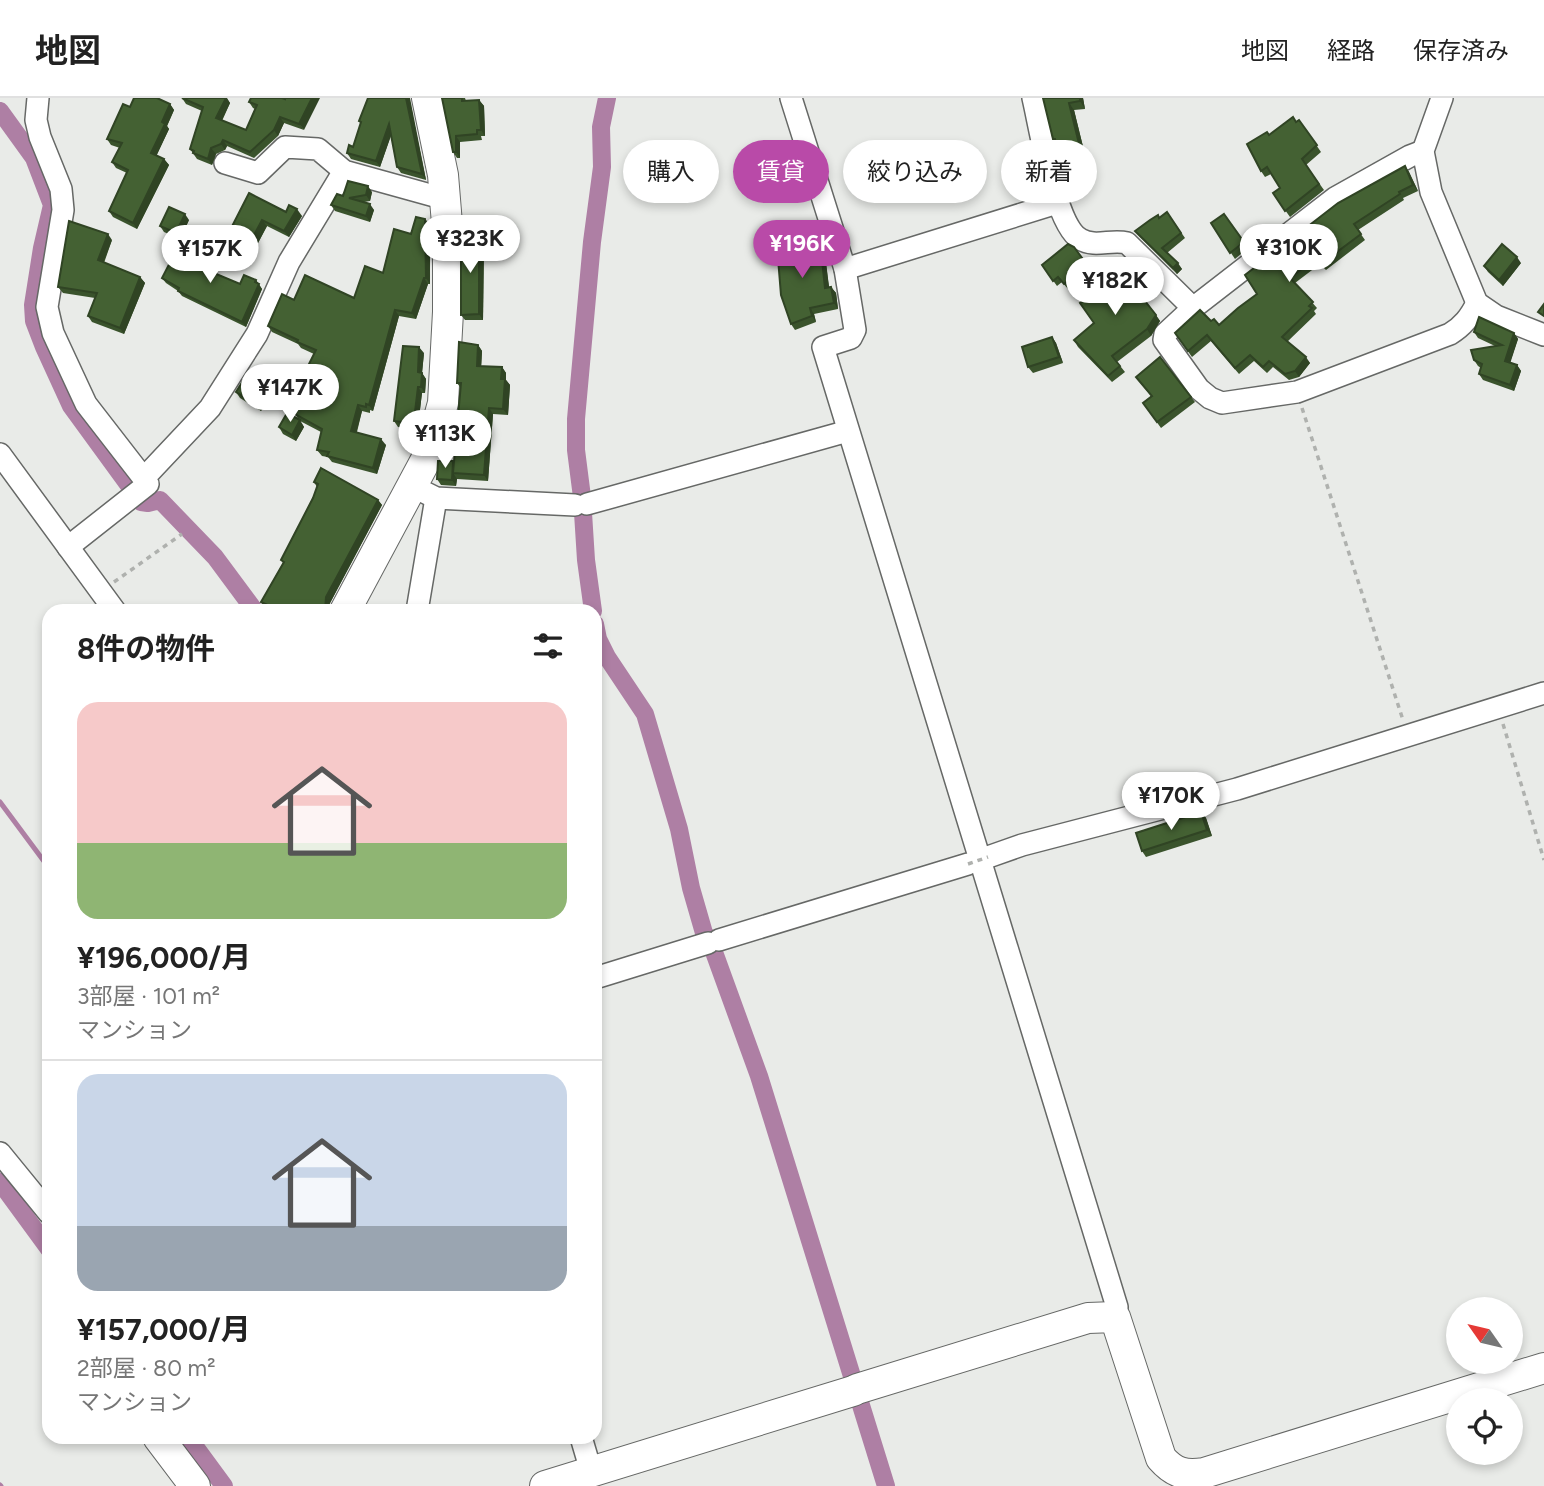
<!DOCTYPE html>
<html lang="ja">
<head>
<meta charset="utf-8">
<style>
	body { margin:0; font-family:Figtree,"Noto Sans JP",sans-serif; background:#f6f6f6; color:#222; height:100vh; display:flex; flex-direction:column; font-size:26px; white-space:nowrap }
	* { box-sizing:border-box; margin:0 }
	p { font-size:23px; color:#767676 }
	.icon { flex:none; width:38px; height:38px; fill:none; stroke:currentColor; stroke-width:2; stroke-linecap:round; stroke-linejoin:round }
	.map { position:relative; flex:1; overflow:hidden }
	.side { position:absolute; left:42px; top:506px; width:560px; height:840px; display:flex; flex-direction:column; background:#fff; border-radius:21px; box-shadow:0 4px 10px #0003 }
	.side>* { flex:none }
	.guide { position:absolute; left:623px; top:42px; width:665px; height:63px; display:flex; gap:14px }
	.needle { width:46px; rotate:304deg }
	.fabs { position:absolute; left:1446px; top:1199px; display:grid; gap:14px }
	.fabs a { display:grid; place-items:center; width:77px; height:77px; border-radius:50%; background:#fff; box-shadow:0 4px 10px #0003; font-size:35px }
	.price { position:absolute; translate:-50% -60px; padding:0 16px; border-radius:24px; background:#fff; color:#222; font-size:23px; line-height:46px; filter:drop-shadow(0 2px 4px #0008) }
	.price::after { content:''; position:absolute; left:50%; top:42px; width:21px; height:16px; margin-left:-10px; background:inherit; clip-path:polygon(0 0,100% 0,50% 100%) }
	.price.on { background:#b94aa8; color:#fff }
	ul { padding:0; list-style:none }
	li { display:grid; align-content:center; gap:14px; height:371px; padding:0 35px }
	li+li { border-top:2px solid #e0e0e0 }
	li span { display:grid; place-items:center; height:217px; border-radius:21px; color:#555 }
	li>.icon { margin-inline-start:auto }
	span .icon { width:126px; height:126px; fill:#fffc; stroke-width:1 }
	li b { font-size:30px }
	h2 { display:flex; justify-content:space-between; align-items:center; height:84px; padding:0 35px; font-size:30px }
	.pill { padding:0 24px; border-radius:32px; background:#fff; box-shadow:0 4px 10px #0003; font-size:24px; line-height:63px }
	.pill.on { background:#b94aa8; color:#fff }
	header { display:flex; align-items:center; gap:42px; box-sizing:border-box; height:98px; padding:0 35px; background:#fff; border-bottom:2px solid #e0e0e0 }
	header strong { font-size:33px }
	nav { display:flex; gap:38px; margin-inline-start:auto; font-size:24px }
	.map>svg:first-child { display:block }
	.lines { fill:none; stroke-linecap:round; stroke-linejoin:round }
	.stream { stroke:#ae7fa4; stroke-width:5 }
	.canal { stroke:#ae7fa4; stroke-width:18 }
	.street-casing { stroke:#666866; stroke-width:24 }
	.secondary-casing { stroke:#666866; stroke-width:32 }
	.path { stroke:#afb1ae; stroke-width:3.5; stroke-dasharray:5 5; stroke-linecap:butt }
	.street { stroke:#fff; stroke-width:21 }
	.secondary { stroke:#fff; stroke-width:30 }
	.path-bridge { stroke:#afb1ae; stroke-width:3.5; stroke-dasharray:5 5; stroke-linecap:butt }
	.wall { fill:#3a532c }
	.shaded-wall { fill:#304424 }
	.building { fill:#446133; stroke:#304424; stroke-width:2 }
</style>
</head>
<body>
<header>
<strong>地図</strong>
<nav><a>地図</a><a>経路</a><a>保存済み</a></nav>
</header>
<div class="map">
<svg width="1544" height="1388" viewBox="0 0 1544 1388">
	<rect width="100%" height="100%" fill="#e9ebe8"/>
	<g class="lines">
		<g class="stream">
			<polyline points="0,704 49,770"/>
			<polyline points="0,1387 1,1388"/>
		</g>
		<g class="canal">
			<polyline points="0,13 34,60 52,107 42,150 33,207 34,223 44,249 71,308 141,404 148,405 160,402 215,459 255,513"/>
			<polyline points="593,513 586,462 582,399 576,352 576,321 592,144 602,69 601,29 607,0"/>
			<polyline points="595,526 598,541 607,559 645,616 679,731 691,790 704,835 710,843 759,978 886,1388"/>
			<polyline points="0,1084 49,1151"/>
			<polyline points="188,1339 224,1388"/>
		</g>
		<g class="street-casing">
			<g id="street">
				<polyline points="38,0 36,22 40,39 61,91 63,112 47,209 53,235 86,306 148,386 68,449"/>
				<polyline points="791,0 845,171 855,232 851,240 823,249 1117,1209 1115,1219"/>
				<path d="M1033 0C1040 29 1055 127 1080 141 1095 150 1111 141 1127 145L1193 210 1335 100 1410 58 1423 53"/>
				<polyline points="1442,0 1423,53 1431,94 1477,205 1496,218 1544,237"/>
				<polyline points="225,65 258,75 285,49 318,51 344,73 445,101"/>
				<polyline points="845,171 1057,105"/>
				<path d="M1193 210 1165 236 1164 242 1199 291 1210 300 1222 305 1297 294 1450 236C1463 228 1470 219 1477 205"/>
				<polyline points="0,356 115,513"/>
				<polyline points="144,380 210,310 257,236 289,164 344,73"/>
				<polyline points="412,388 436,400 575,407"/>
				<polyline points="587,406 848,333"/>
				<polyline points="417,513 436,400"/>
				<polyline points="988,759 1022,747 1237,691 1544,595"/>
				<polyline points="719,842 968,766"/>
				<polyline points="595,880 708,845"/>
				<polyline points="0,1055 49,1115"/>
				<polyline points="581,1339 591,1373"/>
			</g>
		</g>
		<g class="secondary-casing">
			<g id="secondary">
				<polyline points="345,513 429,356 443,305 448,214 448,138 443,77 427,0"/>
				<path d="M857 1291 1088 1220 1115 1219 1161 1360C1174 1375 1185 1378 1204 1375L1544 1270"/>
				<polyline points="158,1339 195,1388"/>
				<polyline points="545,1388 853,1293"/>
			</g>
		</g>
		<g class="path">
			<polyline points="1302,310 1403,622"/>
			<polyline points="114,484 182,436"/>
			<polyline points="1503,626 1544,762"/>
		</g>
		<use href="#street" class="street"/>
		<use href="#secondary" class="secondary"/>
		<polyline class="path-bridge" points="968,766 988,759"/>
	</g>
	<g class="wall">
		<polygon points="182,0 227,1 230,5 222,23 246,32 255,11 253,10 249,4 282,0 304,32 284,25 278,38 254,60 227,48 225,52 216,56 212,67 197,61 190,51 202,13 186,6"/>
		<polygon points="442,0 465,0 466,3 479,2 484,8 485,38 481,38 482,42 460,44 460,60 457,60 453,54"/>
		<polygon points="1043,0 1083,0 1085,11 1074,12 1088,69 1066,74 1062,67 1057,46 1053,41"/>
		<polygon points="410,4 426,82 401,75 397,69 391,37 380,69 351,61 347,55 353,49 361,25 359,23"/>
		<polygon points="170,6 174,12 167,28 169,31 156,58 164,61 169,67 137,131 113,119 109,113 127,75 116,70 112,64 120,50 111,47 107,41 130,9"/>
		<polygon points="1299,22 1321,54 1306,67 1324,92 1290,119 1273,95 1280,90 1271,76 1265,79 1261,73 1269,37"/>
		<polygon points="1405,68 1409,74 1418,93 1403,100 1404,102 1358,132 1365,142 1326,172 1320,166 1295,185 1317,210 1314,213 1316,216 1287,244 1310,265 1299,279 1289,282 1273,269 1267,275 1254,263 1239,276 1211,243 1192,259 1175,235 1211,223 1219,227 1257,196"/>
		<polygon points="372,94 370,103 364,104 374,112 370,124 335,113 331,107 343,98"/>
		<polygon points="249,95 286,114 302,118 289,139 267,128 258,145 249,141 243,155 230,148 225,142"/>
		<polygon points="1167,114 1185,140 1167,155 1182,171 1177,176 1140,139 1135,133 1159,120"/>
		<polygon points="1224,116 1248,150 1235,161 1211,125"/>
		<polygon points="425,121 430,127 430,186 428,186 416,221 399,218 373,313 370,312 370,315 362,313 357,334 386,347 377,376 332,364 328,359 322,358 317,352 321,334 300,323 304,329 296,343 283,336 279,329 299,322 295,316 315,278 311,276 307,270 314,256 301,250 298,246 272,234 268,228 294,202 354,200 383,175 411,136"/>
		<polygon points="189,122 180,141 164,134 160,128"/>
		<polygon points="470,135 473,139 479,139 484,145 483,222 465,222 461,217"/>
		<polygon points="112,142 104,165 140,179 145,185 124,236 92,224 88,218 95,200 63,195 58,189"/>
		<polygon points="820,143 824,149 829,190 831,189 836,195 838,211 814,216 816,224 795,232 791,226"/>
		<polygon points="1074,149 1089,169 1086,172 1088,175 1068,191 1062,184 1057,188 1042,167"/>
		<polygon points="1521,165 1503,188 1488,174 1484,168"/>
		<polygon points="212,168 215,174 215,175 240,186 256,182 262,191 246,229 182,198 178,193 166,185 162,180"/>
		<polygon points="1145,180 1150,186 1139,195 1160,223 1151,238 1117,264 1125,274 1112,284 1078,249 1074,242"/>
		<polygon points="1474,234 1514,235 1518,241 1510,264 1517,267 1521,273 1514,293 1483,282 1479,276 1481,270 1478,268 1474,262 1495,248 1478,240"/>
		<polygon points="1052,239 1056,245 1063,265 1033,275 1028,269"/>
		<polygon points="478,247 482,253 481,268 502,269 506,275 506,282 510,287 508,317 493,316 488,383 457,381 456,388 441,387 437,381 454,365 460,289 457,285"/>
		<polygon points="424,255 422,275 426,281 425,295 422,295 418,328 415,328 414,331 398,329 394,323"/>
		<polygon points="1160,259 1195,304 1161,330 1143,305 1151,298 1136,279"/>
		<polygon points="271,286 269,289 273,293 261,313 240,300 236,294"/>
		<polygon points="314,384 378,402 382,407 330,505 269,511 265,510 261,504 283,465 281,462 313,400 317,389"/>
		<polygon points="1201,714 1206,720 1212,738 1146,759 1142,753"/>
	</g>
	<g class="shaded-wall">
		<polygon points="223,0 227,0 230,5 220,26 216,20"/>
		<polygon points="312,0 320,0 304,32 299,26"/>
		<polygon points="406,0 410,0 426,82 422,76"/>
		<polygon points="1080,0 1083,0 1085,11 1080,3"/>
		<polygon points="479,2 484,8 485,38 481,32"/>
		<polygon points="1069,5 1074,12 1088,69 1083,62"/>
		<polygon points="170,6 174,12 167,28 169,31 155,61 151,55 162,24"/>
		<polygon points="280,19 284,25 278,38 274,32"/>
		<polygon points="389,26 393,32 380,69 376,63"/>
		<polygon points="456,38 460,44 460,60 456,54"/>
		<polygon points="223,42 227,48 225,52 221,46"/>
		<polygon points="211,50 216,56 212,67 208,61"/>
		<polygon points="164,61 169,67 137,131 133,125"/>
		<polygon points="1405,68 1409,74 1418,93 1413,87"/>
		<polygon points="368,88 372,94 370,103 366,97"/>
		<polygon points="370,106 374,112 370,124 366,118"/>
		<polygon points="297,111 302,118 289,139 284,133"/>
		<polygon points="185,116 189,122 180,141 176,135"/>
		<polygon points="425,121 430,127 430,186 426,180"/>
		<polygon points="262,122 267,128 258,145 253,139"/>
		<polygon points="245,135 249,141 243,155 238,149"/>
		<polygon points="108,136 112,142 102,168 98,162"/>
		<polygon points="479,139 484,145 483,222 479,216"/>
		<polygon points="820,143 824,149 830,196 825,190"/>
		<polygon points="1517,159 1521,165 1503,188 1499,182"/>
		<polygon points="1178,165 1182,171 1177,176 1173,170"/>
		<polygon points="212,168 215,174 213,178 209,173"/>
		<polygon points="140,179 145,185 124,236 120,230"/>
		<polygon points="424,180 428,186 416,221 412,215"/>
		<polygon points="256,182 262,191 246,229 242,224"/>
		<polygon points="831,189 836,195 838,211 834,205"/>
		<polygon points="810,210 814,216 816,224 812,218"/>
		<polygon points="395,212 399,218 373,313 369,307"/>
		<polygon points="1156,217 1160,223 1151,238 1147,231"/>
		<polygon points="1514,235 1518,241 1509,269 1505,263"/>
		<polygon points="1052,239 1056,245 1063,265 1059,259"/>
		<polygon points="478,247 482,253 481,274 477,268"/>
		<polygon points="419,249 424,255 422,275 426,281 425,295 421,289 418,274"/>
		<polygon points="1306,259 1310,265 1299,279 1295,273"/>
		<polygon points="1517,267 1521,273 1514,293 1510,287"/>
		<polygon points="502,269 506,275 506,282 510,287 508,317 503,311"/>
		<polygon points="266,280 271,286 269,289 273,293 261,313 256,307"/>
		<polygon points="418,289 422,295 418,328 414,322"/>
		<polygon points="358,307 362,313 355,339 351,333"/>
		<polygon points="489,310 493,316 488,383 484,377"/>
		<polygon points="300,322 304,329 296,343 292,337"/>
		<polygon points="411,322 415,328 414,331 410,325"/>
		<polygon points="381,341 386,347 377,376 373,370"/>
		<polygon points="453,363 453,375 457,381 456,388 452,382"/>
		<polygon points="378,402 382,407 330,505 329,513 325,513 326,499"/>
		<polygon points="1201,714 1206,720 1212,738 1207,732"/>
	</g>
	<g class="building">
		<polygon points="134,0 157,0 170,6 162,24 165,26 151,55 164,61 133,125 109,113 128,72 112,64 122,45 107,41 123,6 130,9"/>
		<polygon points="182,0 226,0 216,20 246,32 257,7 249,4 251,0 282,0 285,1 285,0 312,0 299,26 280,19 274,32 250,54 223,42 221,46 211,50 208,61 193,55 194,53 190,51 203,9"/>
		<polygon points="368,0 406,0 422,76 397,69 389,26 376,63 347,55 349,47 353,49 361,24 359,23"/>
		<polygon points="442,0 462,0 462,3 479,2 481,32 477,32 477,36 456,38 456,54 453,54"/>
		<polygon points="1043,0 1080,0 1080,3 1069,5 1083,62 1062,67 1055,41 1053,41"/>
		<polygon points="1293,19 1296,24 1299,22 1317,47 1302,61 1319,86 1285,113 1273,95 1280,90 1267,69 1261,73 1247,46 1267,34 1269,37"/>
		<polygon points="1405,68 1413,87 1399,94 1400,96 1354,126 1361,136 1321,166 1316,160 1290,180 1313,204 1309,208 1312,210 1282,239 1306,259 1295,273 1285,276 1269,263 1263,269 1250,257 1235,270 1207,237 1188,253 1175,235 1200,212 1211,223 1214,221 1219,227 1238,210 1257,196 1245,177 1338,105"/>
		<polygon points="348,83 368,88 366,97 349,100 370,106 366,118 331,107 337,96 343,98"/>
		<polygon points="249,95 286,114 289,107 297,111 284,133 262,122 253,139 245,135 238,149 225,142"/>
		<polygon points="169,109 185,116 176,135 160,128"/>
		<polygon points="1167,114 1181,135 1162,150 1178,165 1173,170 1135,133 1150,122 1158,117 1159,120"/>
		<polygon points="1224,116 1244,144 1230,155 1211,125"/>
		<polygon points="416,119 425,121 426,180 424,180 412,215 395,212 369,307 366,306 366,309 358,307 351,333 381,341 373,370 327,358 329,354 317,352 322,331 295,316 317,275 307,270 316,252 297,244 298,242 268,228 282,196 294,202 305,177 354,200 365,168 383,175 394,131 411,136"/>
		<polygon points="69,123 108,136 98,162 140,179 120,230 88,218 97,195 58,189"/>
		<polygon points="461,135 470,135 470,139 479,139 479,216 461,217"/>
		<polygon points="820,143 825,190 831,189 834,205 810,210 812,218 791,226 781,197 777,148"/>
		<polygon points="1068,146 1074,149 1085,164 1082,166 1085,170 1064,186 1058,179 1053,183 1042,167"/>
		<polygon points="1502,146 1517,159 1499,182 1484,168"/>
		<polygon points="178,149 209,165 212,168 209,173 240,186 244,177 256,182 255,184 259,186 242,224 178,193 179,190 162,180"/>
		<polygon points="1128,162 1145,180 1134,189 1156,217 1147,231 1112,258 1120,268 1108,278 1074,242 1094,225 1080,205 1103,188 1101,185"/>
		<polygon points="1544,206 1544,218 1538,214"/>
		<polygon points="1479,219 1514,235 1505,263 1517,267 1510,287 1479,276 1482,266 1474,262 1471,252 1502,247 1474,234"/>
		<polygon points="1052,239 1059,259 1028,269 1022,249"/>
		<polygon points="459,244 478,247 477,268 502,269 501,281 505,281 503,311 489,310 484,377 453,375 461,285 457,285"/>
		<polygon points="403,248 419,249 418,274 422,275 421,289 418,289 414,322 411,322 410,325 394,323"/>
		<polygon points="1160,259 1191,299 1157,324 1143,305 1152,298 1136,279"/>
		<polygon points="253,271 266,280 265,283 268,287 256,307 236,294 248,275 250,276"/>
		<polygon points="287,315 300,322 292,337 279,329"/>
		<polygon points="438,363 453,363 452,382 437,381"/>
		<polygon points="321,370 378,402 326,499 325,513 269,513 270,508 261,504 284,464 281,462 313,400 318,386 314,384"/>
		<polygon points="1201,714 1207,732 1142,753 1136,735"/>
	</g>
</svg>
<div class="fabs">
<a><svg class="needle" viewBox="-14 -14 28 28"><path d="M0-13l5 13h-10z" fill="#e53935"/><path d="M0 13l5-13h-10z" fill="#767676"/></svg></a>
<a><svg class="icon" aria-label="locate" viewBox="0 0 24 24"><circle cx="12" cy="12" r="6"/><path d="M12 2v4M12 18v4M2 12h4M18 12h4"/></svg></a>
</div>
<b class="price" style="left:470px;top:177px">¥323K</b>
<b class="price on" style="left:802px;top:182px">¥196K</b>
<b class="price" style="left:1289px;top:186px">¥310K</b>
<b class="price" style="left:210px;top:187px">¥157K</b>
<b class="price" style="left:1115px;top:219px">¥182K</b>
<b class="price" style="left:290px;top:326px">¥147K</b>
<b class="price" style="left:445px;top:372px">¥113K</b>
<b class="price" style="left:1171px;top:734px">¥170K</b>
<div class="guide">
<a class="pill">購入</a>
<a class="pill on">賃貸</a>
<a class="pill">絞り込み</a>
<a class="pill">新着</a>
</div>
<section class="side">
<h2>8件の物件<svg class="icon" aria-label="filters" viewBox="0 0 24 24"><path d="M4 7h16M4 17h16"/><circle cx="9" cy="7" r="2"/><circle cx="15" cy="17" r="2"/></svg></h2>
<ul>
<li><span style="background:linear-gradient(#f6c9c9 65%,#8fb573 0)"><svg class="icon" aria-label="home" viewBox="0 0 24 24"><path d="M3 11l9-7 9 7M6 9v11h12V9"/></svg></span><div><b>¥196,000/月</b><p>3部屋 · 101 m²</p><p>マンション</p></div></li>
<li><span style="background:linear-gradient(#c9d6e8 70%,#9aa5b1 0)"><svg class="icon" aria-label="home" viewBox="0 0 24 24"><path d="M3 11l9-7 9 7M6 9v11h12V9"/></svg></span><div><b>¥157,000/月</b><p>2部屋 · 80 m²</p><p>マンション</p></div></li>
</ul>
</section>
</div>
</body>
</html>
